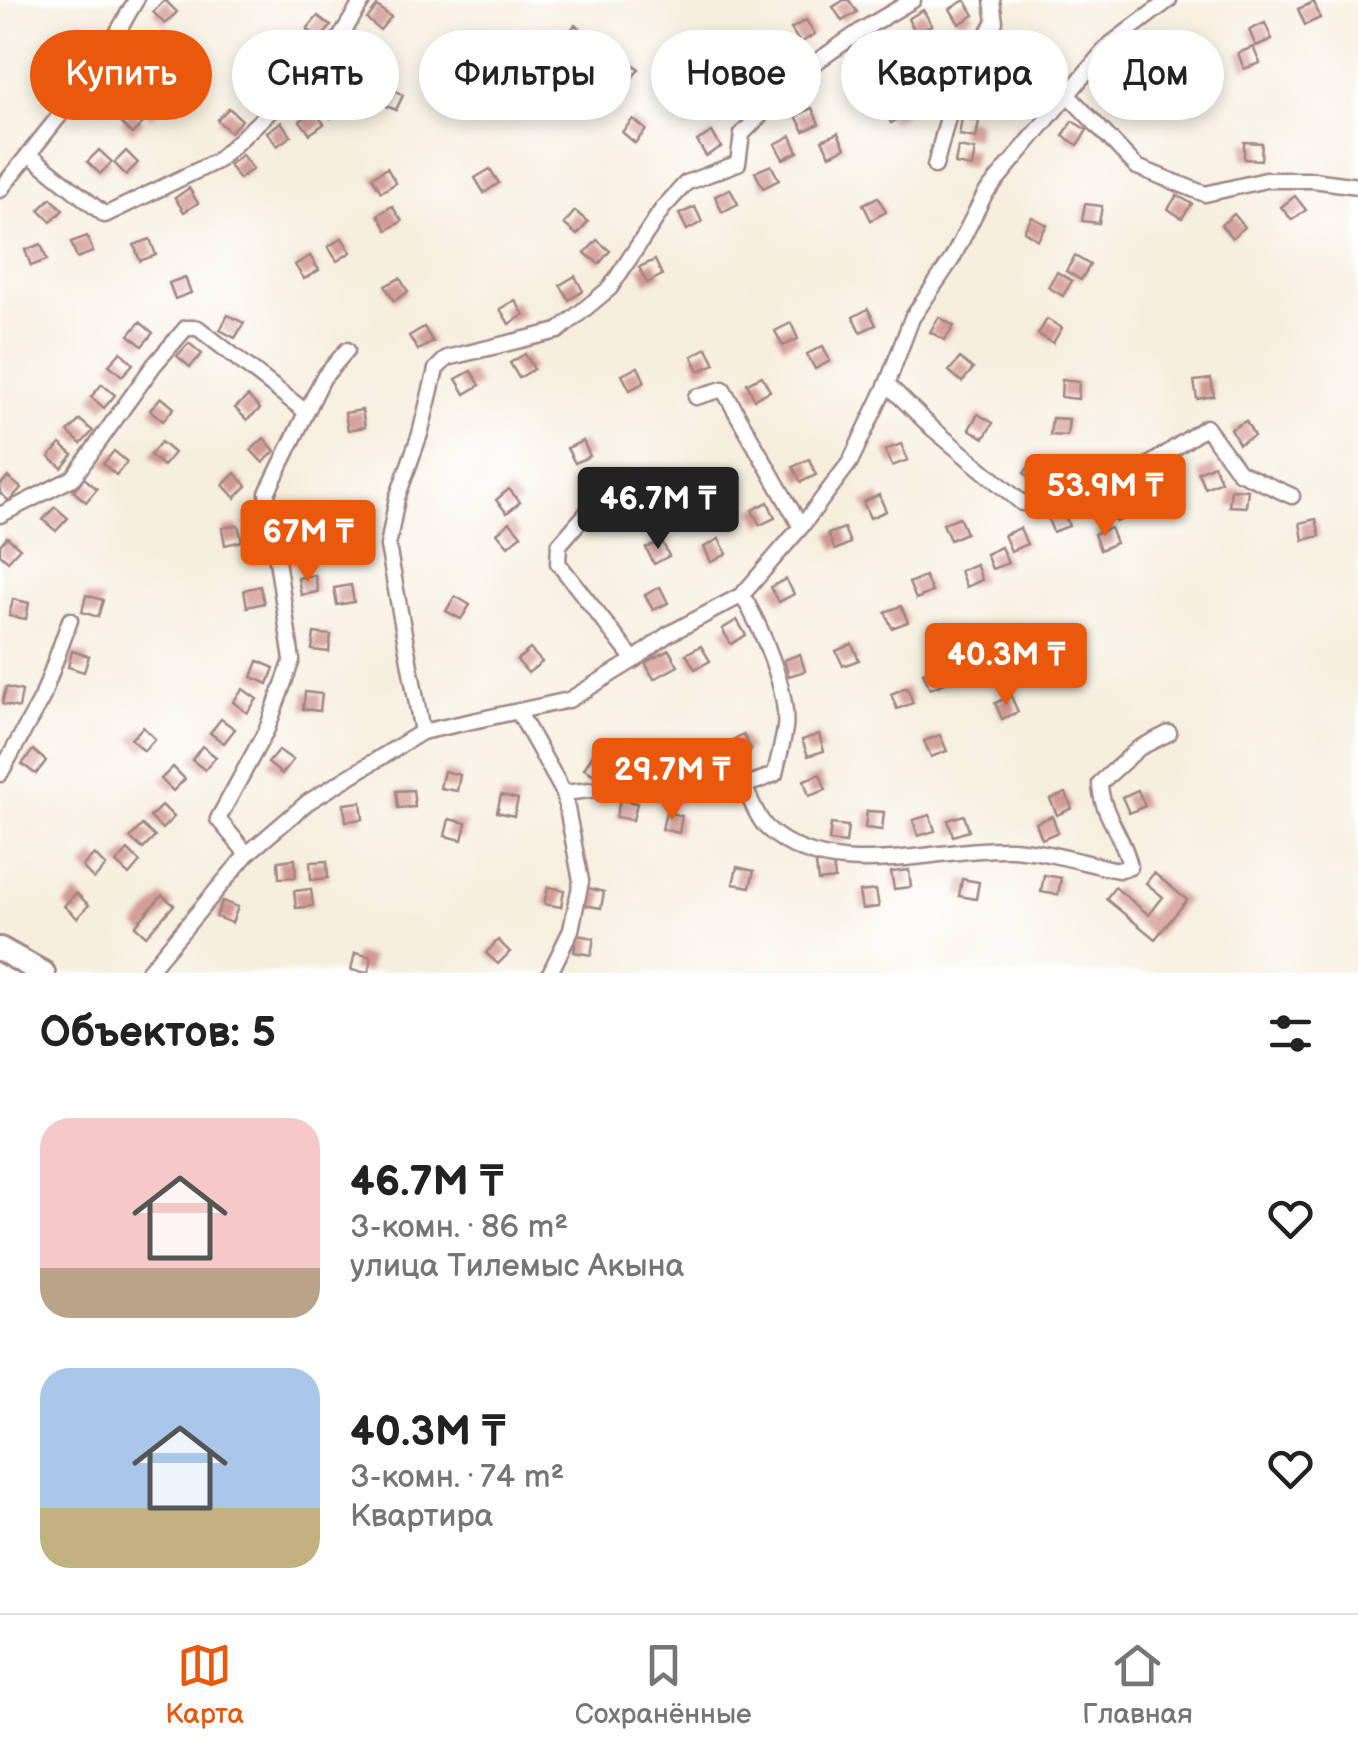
<!DOCTYPE html>
<html lang="ru">
<head>
<meta charset="utf-8">
<style>
	body { margin:0; font-family:"Balsamiq Sans",sans-serif; background:#f6f6f6; color:#222; height:100vh; display:flex; flex-direction:column; font-size:38px; white-space:nowrap }
	* { box-sizing:border-box; margin:0 }
	p { font-size:32px; color:#767676 }
	.icon { flex:none; width:55px; height:55px; fill:none; stroke:currentColor; stroke-width:2; stroke-linecap:round; stroke-linejoin:round }
	.map { position:relative; height:973px; overflow:hidden }
	.panel { display:flex; flex-direction:column; background:#fff; flex:1 }
	.panel>* { flex:none }
	.banner { position:absolute; left:30px; top:30px; width:1300px; height:90px; display:flex; gap:20px }
	.price { position:absolute; translate:-50% -85px; padding:0 22px; border-radius:10px; background:#ea580c; color:#fff; font-size:32px; line-height:65px; filter:drop-shadow(0 2px 5px #0008) }
	.price::after { content:''; position:absolute; left:50%; top:60px; width:30px; height:22px; margin-left:-15px; background:inherit; clip-path:polygon(0 0,100% 0,50% 100%) }
	.price.on { background:#222; color:#fff }
	ul { padding:0; list-style:none }
	li { display:flex; align-items:center; gap:30px; height:250px; padding:0 40px }
	li span { display:grid; place-items:center; flex:none; width:280px; height:200px; border-radius:30px; color:#555 }
	li>.icon { margin-inline-start:auto }
	span .icon { width:120px; height:120px; fill:#fffc; stroke-width:1 }
	li b { font-size:42px }
	h2 { display:flex; justify-content:space-between; align-items:center; height:120px; padding:0 40px; font-size:42px }
	.chip { padding:0 35px; border-radius:45px; background:#fff; box-shadow:0 5px 15px #0003; font-size:35px; line-height:90px }
	.chip.on { background:#ea580c; color:#fff }
	.tab-bar { display:flex; justify-content:space-around; align-items:center; height:140px; border-top:2px solid #e0e0e0; background:#fff; font-size:28px; color:#767676 }
	.tab-bar a { display:grid; justify-items:center; gap:5px }
	.tab-bar .on { color:#ea580c }
	.map>svg:first-child { display:block }
	.building { fill:#d29992 }
	.lines { fill:none; stroke-linecap:round; stroke-linejoin:round }
	.street-casing { stroke:#a08784; stroke-width:19 }
	.primary-casing { stroke:#a08784; stroke-width:28 }
	.street { stroke:#fff; stroke-width:14 }
	.primary { stroke:#fff; stroke-width:22 }
</style>
</head>
<body>
<div class="map">
<svg width="1358" height="973" viewBox="0 0 1358 973">
	<rect width="100%" height="100%" fill="#fff"/>
	<filter id="ink" filterUnits="userSpaceOnUse"><feTurbulence type="fractalNoise" baseFrequency=".01" numOctaves="2"/><feDisplacementMap in="SourceGraphic" scale="20" xChannelSelector="R" yChannelSelector="G"/><feConvolveMatrix kernelMatrix="1 2 1 2 8 2 1 2 1" color-interpolation-filters="sRGB"/></filter>
	<filter id="wash" filterUnits="userSpaceOnUse"><feTurbulence type="fractalNoise" baseFrequency=".0048" numOctaves="4" result="noise"/><feDisplacementMap in="SourceGraphic" scale="40" xChannelSelector="R" yChannelSelector="G"/><feGaussianBlur stdDeviation="2.25" result="paint"/><feColorMatrix in="noise" values="0 0 0 0 0 0 0 0 0 0 0 0 0 0 0 0 0 1.4 0 .05"/><feComposite in="paint" operator="in"/></filter>
	<g filter="url(#wash)">
		<rect width="100%" height="100%" fill="#f6efde"/>
		<g id="blocks">
			<g class="building">
				<polygon points="165,0 177,12 165,24 153,12"/>
				<polygon points="844,0 849,0 857,12 842,21 833,7"/>
				<polygon points="965,0 974,15 959,24 950,9"/>
				<polygon points="1314,2 1320,18 1305,25 1298,9"/>
				<polygon points="377,6 391,17 380,30 367,19"/>
				<polygon points="923,10 932,25 917,34 908,19"/>
				<polygon points="318,16 331,26 320,40 307,29"/>
				<polygon points="806,20 815,34 800,43 791,29"/>
				<polygon points="1265,23 1272,39 1256,46 1249,30"/>
				<polygon points="575,25 588,35 578,49 564,38"/>
				<polygon points="992,44 1009,49 1004,65 988,61"/>
				<polygon points="1253,47 1260,63 1244,69 1238,53"/>
				<polygon points="1179,50 1185,66 1170,72 1163,57"/>
				<polygon points="287,56 300,68 288,80 275,68"/>
				<polygon points="625,58 639,69 628,83 614,72"/>
				<polygon points="756,71 765,86 750,95 741,80"/>
				<polygon points="347,73 361,83 350,97 337,86"/>
				<polygon points="1167,77 1174,92 1158,99 1151,83"/>
				<polygon points="184,84 196,96 184,108 172,97"/>
				<polygon points="388,87 403,95 396,110 380,103"/>
				<polygon points="151,93 163,105 151,117 139,105"/>
				<polygon points="334,94 345,107 331,118 320,104"/>
				<polygon points="730,96 739,111 724,120 715,105"/>
				<polygon points="899,100 906,115 891,123 883,107"/>
				<polygon points="229,108 242,120 230,132 217,120"/>
				<polygon points="812,108 819,124 804,131 796,116"/>
				<polygon points="132,110 144,122 132,134 120,122"/>
				<polygon points="314,110 324,124 310,134 300,121"/>
				<polygon points="962,118 979,121 976,138 959,135"/>
				<polygon points="633,119 646,130 635,143 622,132"/>
				<polygon points="1072,121 1087,130 1078,145 1063,136"/>
				<polygon points="281,122 291,136 277,146 267,132"/>
				<polygon points="712,132 721,147 706,156 697,141"/>
				<polygon points="838,133 845,148 830,155 822,140"/>
				<polygon points="791,136 798,152 783,159 775,144"/>
				<polygon points="1244,142 1262,143 1261,160 1244,159"/>
				<polygon points="958,147 975,150 972,167 955,164"/>
				<polygon points="99,150 112,162 100,174 87,162"/>
				<polygon points="126,151 138,163 126,175 114,163"/>
				<polygon points="242,155 253,169 239,179 229,165"/>
				<polygon points="771,165 779,180 763,188 755,172"/>
				<polygon points="387,168 396,183 381,192 372,177"/>
				<polygon points="490,169 499,183 484,193 475,178"/>
				<polygon points="189,188 198,203 184,212 175,198"/>
				<polygon points="730,189 738,204 722,212 715,196"/>
				<polygon points="1177,195 1192,204 1182,218 1168,209"/>
				<polygon points="1295,196 1306,210 1292,220 1281,207"/>
				<polygon points="878,197 886,212 871,220 863,204"/>
				<polygon points="51,198 63,210 51,222 39,210"/>
				<polygon points="1085,204 1102,206 1099,223 1082,221"/>
				<polygon points="392,206 402,221 387,230 378,215"/>
				<polygon points="695,207 702,222 687,230 679,214"/>
				<polygon points="575,211 588,222 577,235 564,224"/>
				<polygon points="1234,214 1245,227 1232,238 1221,225"/>
				<polygon points="1032,217 1047,225 1038,240 1024,231"/>
				<polygon points="87,236 93,252 77,258 71,242"/>
				<polygon points="342,238 351,252 337,261 328,247"/>
				<polygon points="150,239 156,255 140,261 134,245"/>
				<polygon points="597,240 610,251 599,264 585,253"/>
				<polygon points="41,244 47,260 31,266 25,250"/>
				<polygon points="310,256 319,270 304,279 295,265"/>
				<polygon points="1075,256 1090,265 1081,280 1066,271"/>
				<polygon points="655,260 662,275 647,283 639,267"/>
				<polygon points="1057,272 1072,281 1063,296 1048,287"/>
				<polygon points="575,276 583,291 569,300 560,285"/>
				<polygon points="185,277 191,293 175,299 169,283"/>
				<polygon points="400,278 408,292 394,301 385,286"/>
				<polygon points="515,300 524,315 509,324 500,309"/>
				<polygon points="868,309 876,325 860,332 853,317"/>
				<polygon points="228,315 244,323 235,338 220,330"/>
				<polygon points="939,317 954,326 945,340 930,332"/>
				<polygon points="1047,319 1062,328 1053,343 1038,334"/>
				<polygon points="140,322 153,333 142,346 129,335"/>
				<polygon points="791,323 798,339 783,346 775,331"/>
				<polygon points="424,327 433,342 418,350 409,336"/>
				<polygon points="189,343 202,354 190,367 177,356"/>
				<polygon points="823,346 830,361 815,369 807,354"/>
				<polygon points="707,348 715,364 699,371 692,356"/>
				<polygon points="121,352 133,364 122,376 109,365"/>
				<polygon points="525,354 534,369 519,378 510,363"/>
				<polygon points="960,358 973,369 962,382 949,371"/>
				<polygon points="638,367 645,382 630,390 622,375"/>
				<polygon points="471,371 480,385 465,394 456,379"/>
				<polygon points="762,376 770,391 754,399 747,383"/>
				<polygon points="1211,379 1214,396 1197,399 1194,381"/>
				<polygon points="1062,380 1079,382 1078,399 1061,397"/>
				<polygon points="102,384 115,395 104,408 91,397"/>
				<polygon points="248,396 260,409 247,420 235,408"/>
				<polygon points="161,397 174,408 163,421 150,410"/>
				<polygon points="362,410 365,427 348,430 345,413"/>
				<polygon points="978,414 993,423 984,438 969,429"/>
				<polygon points="1052,418 1069,419 1067,436 1050,435"/>
				<polygon points="80,420 93,431 81,444 68,432"/>
				<polygon points="1246,421 1254,436 1239,444 1231,429"/>
				<polygon points="264,438 275,451 263,463 251,450"/>
				<polygon points="583,441 590,456 575,463 567,448"/>
				<polygon points="161,442 174,453 163,466 150,455"/>
				<polygon points="60,444 73,455 62,468 49,457"/>
				<polygon points="901,444 908,460 892,466 885,450"/>
				<polygon points="114,451 127,462 116,475 103,464"/>
				<polygon points="809,459 816,475 801,482 793,467"/>
				<polygon points="1035,459 1048,470 1037,484 1024,473"/>
				<polygon points="1214,465 1221,481 1205,488 1198,472"/>
				<polygon points="235,473 247,486 235,498 223,485"/>
				<polygon points="8,477 21,488 9,501 0,493 0,485"/>
				<polygon points="84,478 97,489 86,502 73,491"/>
				<polygon points="1169,480 1176,496 1160,502 1153,487"/>
				<polygon points="509,489 520,502 507,513 496,500"/>
				<polygon points="1231,489 1248,490 1246,507 1229,506"/>
				<polygon points="879,495 886,511 870,518 863,502"/>
				<polygon points="1125,499 1132,515 1116,522 1110,506"/>
				<polygon points="768,502 775,518 760,525 752,510"/>
				<polygon points="55,507 68,518 56,531 43,520"/>
				<polygon points="1063,510 1069,526 1053,532 1047,516"/>
				<polygon points="959,517 966,533 950,540 943,524"/>
				<polygon points="345,519 348,535 331,539 328,522"/>
				<polygon points="1316,519 1320,536 1303,540 1300,523"/>
				<polygon points="510,522 521,535 508,546 497,533"/>
				<polygon points="238,525 242,541 225,545 222,528"/>
				<polygon points="844,528 850,543 835,550 828,534"/>
				<polygon points="1020,528 1027,544 1011,551 1004,535"/>
				<polygon points="1110,528 1116,543 1100,550 1094,534"/>
				<polygon points="7,537 20,548 8,561 0,554 0,545"/>
				<polygon points="719,539 727,554 711,562 704,547"/>
				<polygon points="662,541 669,556 654,564 646,548"/>
				<polygon points="1001,547 1008,563 992,569 986,554"/>
				<polygon points="976,564 982,580 966,587 960,571"/>
				<polygon points="315,575 318,592 301,595 298,578"/>
				<polygon points="925,576 932,592 916,599 909,583"/>
				<polygon points="786,579 794,594 779,602 771,587"/>
				<polygon points="351,585 354,602 337,605 334,588"/>
				<polygon points="260,586 264,603 247,607 244,590"/>
				<polygon points="660,587 668,603 653,610 645,595"/>
				<polygon points="86,595 103,600 98,617 82,612"/>
				<polygon points="455,596 470,605 461,619 446,611"/>
				<polygon points="13,599 29,603 26,619 9,616"/>
				<polygon points="901,606 908,622 892,628 885,612"/>
				<polygon points="737,620 746,635 731,644 722,629"/>
				<polygon points="314,633 331,635 329,652 312,650"/>
				<polygon points="852,644 859,660 843,666 836,651"/>
				<polygon points="701,646 710,661 695,669 686,654"/>
				<polygon points="530,649 542,662 528,673 517,660"/>
				<polygon points="669,650 678,666 654,679 645,663"/>
				<polygon points="72,651 89,656 84,672 68,667"/>
				<polygon points="800,654 805,671 789,676 784,660"/>
				<polygon points="258,661 274,668 268,684 252,677"/>
				<polygon points="939,667 945,683 930,689 923,673"/>
				<polygon points="6,687 22,691 19,708 2,704"/>
				<polygon points="907,687 913,703 897,709 891,694"/>
				<polygon points="243,689 257,699 247,713 233,702"/>
				<polygon points="305,692 322,694 320,711 303,709"/>
				<polygon points="1011,696 1018,712 1002,719 995,703"/>
				<polygon points="221,719 235,729 224,743 210,733"/>
				<polygon points="143,727 155,739 144,751 131,739"/>
				<polygon points="743,734 751,749 736,758 728,743"/>
				<polygon points="819,734 824,751 808,756 802,740"/>
				<polygon points="940,735 947,751 931,757 924,741"/>
				<polygon points="202,746 216,757 205,770 192,760"/>
				<polygon points="716,746 725,761 710,769 701,754"/>
				<polygon points="33,750 46,761 36,774 22,764"/>
				<polygon points="279,750 293,760 282,774 268,763"/>
				<polygon points="593,754 608,762 599,777 584,769"/>
				<polygon points="173,767 185,779 173,791 161,779"/>
				<polygon points="444,771 460,775 457,791 440,788"/>
				<polygon points="820,774 826,790 809,796 804,780"/>
				<polygon points="413,790 415,807 398,808 396,791"/>
				<polygon points="1138,790 1145,806 1129,813 1122,797"/>
				<polygon points="1066,793 1072,808 1057,815 1050,799"/>
				<polygon points="501,795 518,799 514,816 497,812"/>
				<polygon points="620,800 637,803 633,820 616,817"/>
				<polygon points="361,802 363,819 346,821 344,804"/>
				<polygon points="162,805 174,817 162,829 150,817"/>
				<polygon points="867,811 884,812 882,830 865,828"/>
				<polygon points="666,812 682,816 679,833 662,829"/>
				<polygon points="930,815 935,831 918,836 913,820"/>
				<polygon points="964,815 969,831 953,836 948,820"/>
				<polygon points="1052,816 1058,832 1042,839 1036,823"/>
				<polygon points="449,819 466,823 462,840 445,836"/>
				<polygon points="831,824 848,826 846,843 829,841"/>
				<polygon points="142,825 155,837 143,849 130,838"/>
				<polygon points="128,850 140,862 129,875 116,863"/>
				<polygon points="94,854 106,866 94,879 82,867"/>
				<polygon points="295,859 296,877 279,878 278,861"/>
				<polygon points="327,861 328,878 311,880 310,862"/>
				<polygon points="833,862 835,879 818,881 816,864"/>
				<polygon points="737,867 754,871 750,887 733,884"/>
				<polygon points="909,870 911,887 894,889 891,872"/>
				<polygon points="1154,873 1187,900 1155,939 1106,899 1115,887 1149,915 1163,897 1146,883"/>
				<polygon points="1044,875 1061,878 1058,895 1041,892"/>
				<polygon points="962,879 979,882 976,899 959,896"/>
				<polygon points="548,887 564,890 561,907 544,904"/>
				<polygon points="588,888 604,892 601,908 584,905"/>
				<polygon points="311,889 313,906 296,908 294,891"/>
				<polygon points="876,890 879,907 862,909 859,892"/>
				<polygon points="76,893 89,905 77,918 64,906"/>
				<polygon points="162,895 174,905 146,936 135,926"/>
				<polygon points="222,901 238,907 232,923 216,917"/>
				<polygon points="577,935 594,938 591,955 574,952"/>
				<polygon points="498,940 510,952 498,964 486,953"/>
				<polygon points="355,953 372,957 368,973 351,970"/>
			</g>
		</g>
	</g>
	<g filter="url(#ink)">
		<use href="#blocks" fill-opacity="0" stroke="#a08784" stroke-width="2.5"/>
		<g class="lines">
			<g class="street-casing">
				<g id="street">
					<polyline points="1068,95 1137,167 1205,194 1266,180 1313,180 1358,186"/>
					<polyline points="30,155 105,215 217,161 328,57 363,0"/>
					<polyline points="935,166 959,76 995,22 992,0"/>
					<polyline points="0,190 96,70 136,0"/>
					<polyline points="887,384 932,428 1022,503 1060,493 1075,497 1122,483 1206,427 1239,472 1292,496"/>
					<polyline points="696,397 723,389 801,527"/>
					<polyline points="604,493 559,545 558,563 634,660"/>
					<polyline points="0,515 73,478 154,365 186,328 198,328 306,412"/>
					<path d="M519 713 564 793C582 791 601 788 619 788 679 789 718 800 775 774 778 759 783 743 785 728 789 692 761 626 742 595"/>
					<polyline points="422,732 388,546 397,498 420,434 436,369 447,358 558,331 610,288 663,208 686,183 738,163 742,134 806,69 862,30 913,0"/>
					<polyline points="0,774 42,698 70,620"/>
					<path d="M745 788C751 800 757 818 767 828 831 887 936 846 1012 849 1047 851 1084 863 1118 870L1130 867C1125 838 1100 812 1100 783L1139 748 1169 733"/>
					<polyline points="247,854 218,819 267,729 292,660 267,493 323,378 347,350"/>
					<polyline points="147,973 247,854 308,802 422,732 569,700 634,660 667,635 742,595 801,527 850,462 887,384 912,318 952,259 985,194 1108,46 1169,0"/>
					<polyline points="550,973 571,930 581,881 564,793"/>
				</g>
			</g>
			<g class="primary-casing">
				<polyline id="primary" points="0,949 43,973"/>
			</g>
			<use href="#street" class="street"/>
			<use href="#primary" class="primary"/>
		</g>
	</g>
</svg>
<b class="price" style="left:1105px;top:539px">53.9M ₸</b>
<b class="price on" style="left:658px;top:552px">46.7M ₸</b>
<b class="price" style="left:308px;top:585px">67M ₸</b>
<b class="price" style="left:1006px;top:708px">40.3M ₸</b>
<b class="price" style="left:672px;top:823px">29.7M ₸</b>
<div class="banner">
<a class="chip on">Купить</a>
<a class="chip">Снять</a>
<a class="chip">Фильтры</a>
<a class="chip">Новое</a>
<a class="chip">Квартира</a>
<a class="chip">Дом</a>
</div>
</div>
<section class="panel">
<h2>Объектов: 5<svg class="icon" aria-label="filters" viewBox="0 0 24 24"><path d="M4 7h16M4 17h16"/><circle cx="9" cy="7" r="2"/><circle cx="15" cy="17" r="2"/></svg></h2>
<ul>
<li><span style="background:linear-gradient(#f6c9c9 75%,#b9a48a 0)"><svg class="icon" aria-label="home" viewBox="0 0 24 24"><path d="M3 11l9-7 9 7M6 9v11h12V9"/></svg></span><div><b>46.7M ₸</b><p>3-комн. · 86 m²</p><p>улица Тилемыс Акына</p></div><svg class="icon" aria-label="heart" viewBox="0 0 24 24"><path d="M12 20l-8-8c-3-5 5-10 8-4 3-6 11-1 8 4z"/></svg></li>
<li><span style="background:linear-gradient(#a9c7e8 70%,#c2b280 0)"><svg class="icon" aria-label="home" viewBox="0 0 24 24"><path d="M3 11l9-7 9 7M6 9v11h12V9"/></svg></span><div><b>40.3M ₸</b><p>3-комн. · 74 m²</p><p>Квартира</p></div><svg class="icon" aria-label="heart" viewBox="0 0 24 24"><path d="M12 20l-8-8c-3-5 5-10 8-4 3-6 11-1 8 4z"/></svg></li>
</ul>
</section>
<nav class="tab-bar">
<a class="on"><svg class="icon" aria-label="map" viewBox="0 0 24 24"><path d="M3 6l6-2 6 2 6-2v14l-6 2-6-2-6 2zM9 4v14M15 6v14"/></svg>Карта</a>
<a><svg class="icon" aria-label="saved" viewBox="0 0 24 24"><path d="M7 4h10v16l-5-4-5 4z"/></svg>Сохранённые</a>
<a><svg class="icon" aria-label="home" viewBox="0 0 24 24"><path d="M3 11l9-7 9 7M6 9v11h12V9"/></svg>Главная</a>
</nav>
</body>
</html>
